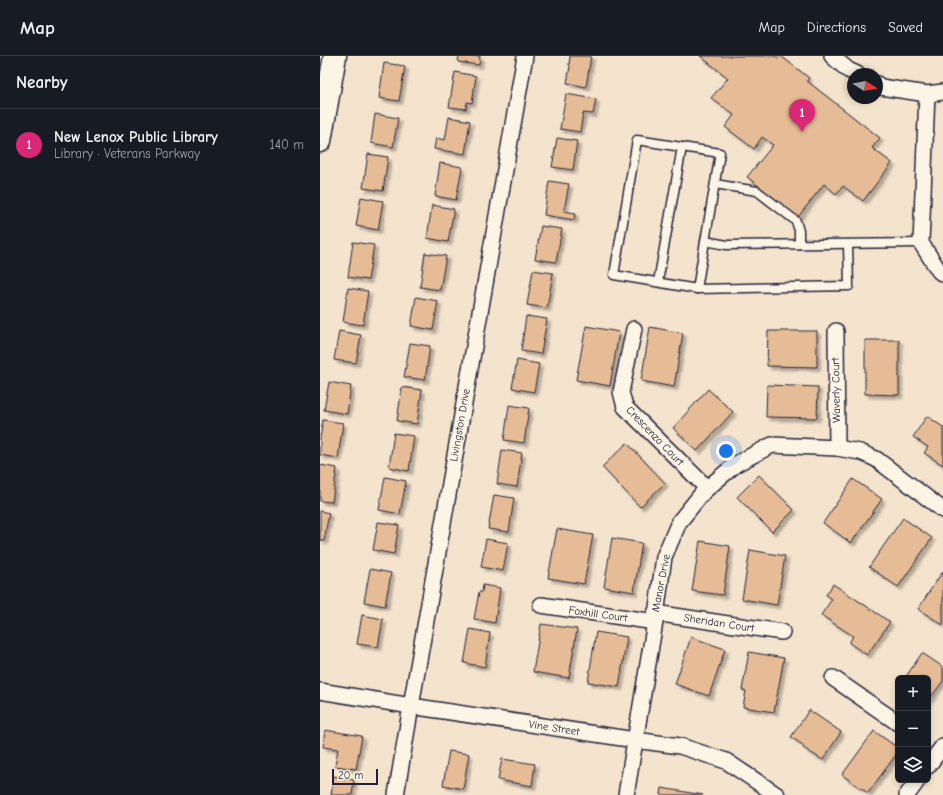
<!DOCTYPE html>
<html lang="en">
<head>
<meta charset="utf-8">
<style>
  body { margin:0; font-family:"Comic Neue",sans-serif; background:#242831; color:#f1f3f6 }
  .controls { position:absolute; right:12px; bottom:12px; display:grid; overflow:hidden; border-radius:6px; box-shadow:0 2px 6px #0003 }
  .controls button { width:36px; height:36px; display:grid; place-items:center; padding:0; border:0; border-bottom:1px solid #363941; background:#171b24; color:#f1f3f6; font:20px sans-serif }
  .compass { position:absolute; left:527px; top:12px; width:36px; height:36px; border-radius:50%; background:#171b24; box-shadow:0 2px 6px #0003; rotate:101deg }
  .scale { position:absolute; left:12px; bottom:10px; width:46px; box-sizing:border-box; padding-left:4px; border:2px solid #22223b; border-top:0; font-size:11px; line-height:14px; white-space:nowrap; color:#22223b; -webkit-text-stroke:3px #fcf5e5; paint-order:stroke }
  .you { position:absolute; left:406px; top:395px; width:14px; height:14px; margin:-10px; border:3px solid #fff; border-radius:50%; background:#1a73e8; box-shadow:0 0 0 6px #1a73e833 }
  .badge { display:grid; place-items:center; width:26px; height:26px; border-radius:50%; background:#db2777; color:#fff; font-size:13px; font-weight:700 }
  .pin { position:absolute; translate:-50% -33px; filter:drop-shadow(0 1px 2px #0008) }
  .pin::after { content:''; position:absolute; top:21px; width:14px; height:12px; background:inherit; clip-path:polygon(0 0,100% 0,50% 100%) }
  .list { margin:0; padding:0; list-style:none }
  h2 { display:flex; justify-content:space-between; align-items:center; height:52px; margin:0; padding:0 16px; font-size:17px }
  h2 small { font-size:13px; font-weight:400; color:#9ea1a6 }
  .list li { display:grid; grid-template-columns:26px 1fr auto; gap:12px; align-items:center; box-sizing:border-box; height:72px; padding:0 16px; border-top:1px solid #363941 }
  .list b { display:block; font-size:15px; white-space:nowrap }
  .list p { margin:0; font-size:13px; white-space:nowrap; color:#9ea1a6 }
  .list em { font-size:13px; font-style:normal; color:#9ea1a6 }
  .icon { flex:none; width:22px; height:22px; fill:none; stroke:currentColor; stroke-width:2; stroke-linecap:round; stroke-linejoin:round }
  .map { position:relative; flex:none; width:623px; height:739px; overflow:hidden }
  header { display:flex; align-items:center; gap:24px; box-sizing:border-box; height:56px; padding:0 20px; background:#171b24; border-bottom:1px solid #363941 }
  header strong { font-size:19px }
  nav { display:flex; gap:22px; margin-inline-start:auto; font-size:14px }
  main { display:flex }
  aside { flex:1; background:#171b24 }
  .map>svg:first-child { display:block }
  .building { fill:#e5bc95; stroke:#22223b; filter:url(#shadow) }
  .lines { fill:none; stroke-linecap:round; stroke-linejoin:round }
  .lane-casing { stroke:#22223b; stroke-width:11 }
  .street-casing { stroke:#22223b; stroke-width:18 }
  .secondary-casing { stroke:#22223b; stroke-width:25 }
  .lane { stroke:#fcf5e5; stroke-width:8 }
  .street { stroke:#fcf5e5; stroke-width:15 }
  .secondary { stroke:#fcf5e5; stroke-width:22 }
  .labels { text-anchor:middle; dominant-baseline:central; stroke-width:3; stroke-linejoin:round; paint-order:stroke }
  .street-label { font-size:11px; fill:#22223b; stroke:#fcf5e5 }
</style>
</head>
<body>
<header>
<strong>Map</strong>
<nav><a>Map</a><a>Directions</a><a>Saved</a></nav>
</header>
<main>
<aside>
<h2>Nearby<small></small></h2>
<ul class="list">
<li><span class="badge">1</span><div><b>New Lenox Public Library</b><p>Library · Veterans Parkway</p></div><em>140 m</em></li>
</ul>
</aside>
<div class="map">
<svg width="623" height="739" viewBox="0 0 623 739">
  <defs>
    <filter id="shadow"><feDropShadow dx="3.5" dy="3.5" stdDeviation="1" flood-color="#0004"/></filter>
  </defs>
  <rect width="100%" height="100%" fill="#f5e4cd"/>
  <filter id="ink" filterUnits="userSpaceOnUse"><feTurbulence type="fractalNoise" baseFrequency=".025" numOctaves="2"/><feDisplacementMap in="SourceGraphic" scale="8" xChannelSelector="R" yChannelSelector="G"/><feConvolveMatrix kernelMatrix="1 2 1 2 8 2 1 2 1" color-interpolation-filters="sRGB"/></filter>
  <g filter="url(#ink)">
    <!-- building -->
    <g class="building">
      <path d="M139,0h21l-1,9 -21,-3z"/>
      <path d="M250,0h21l-5,31 -19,-4 3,-17 -1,-1z"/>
      <path d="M380,0h75l3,2 1,-2h2l28,22 -2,3 73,57 -8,10 20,15 -29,38 -20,-15 -7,8 -12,-10 -26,33 -51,-40 26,-32 -11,-8 -8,12 -29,-22 9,-12 -23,-17 17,-20z"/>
      <path d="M64,7l21,3 -6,35 -20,-3z"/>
      <path d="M135,16l21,4 -4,27 -5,-1 -1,7 -17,-2z"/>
      <path d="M246,38l30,5 -3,15 -10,-1 -3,19 -20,-3z"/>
      <path d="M55,58l23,4 -5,29 -22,-4z"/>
      <path d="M129,61l21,4 -5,33 -31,-5 2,-11 9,2z"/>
      <path d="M237,82l20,3 -4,29 -21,-3z"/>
      <path d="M48,98l20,3 -5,34 -20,-3z"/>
      <path d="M120,107l22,4 -6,33 -21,-4z"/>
      <path d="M229,125l20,3 -5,27 11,2 -1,7 -30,-5z"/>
      <path d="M41,141l22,4 -5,29 -22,-4z"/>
      <path d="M112,149l22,4 -6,33 -21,-4z"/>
      <path d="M221,170l21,3 -6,33 -21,-3z"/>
      <path d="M33,186l21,3 -6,35 -20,-3z"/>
      <path d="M105,197l21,3 -6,34 -20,-3z"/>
      <path d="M213,214l20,3 -6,35 -20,-3z"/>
      <path d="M28,232l20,3 -5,34 -20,-3z"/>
      <path d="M96,241l22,4 -5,29 -22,-4z"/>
      <path d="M206,260l21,3 -6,35 -20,-3z"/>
      <path d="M266,270l33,6 -9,54 -34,-6z"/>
      <path d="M330,271l33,6 -9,54 -33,-6z"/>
      <path d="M19,275l22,4 -5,28 -22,-3z"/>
      <path d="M448,275h49v36l-50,-1z"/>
      <path d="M545,284h34v55l-34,-1z"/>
      <path d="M90,287l20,3 -5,34 -21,-3z"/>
      <path d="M197,304l22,4 -5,28 -22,-4z"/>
      <path d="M9,326l22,4 -4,28 -23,-4z"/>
      <path d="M447,329l51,2 -1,31 -51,-1z"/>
      <path d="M82,331l20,3 -5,34 -20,-3z"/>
      <path d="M388,333l25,23 -36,39 -24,-23z"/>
      <path d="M189,349l20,3 -5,35 -20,-3z"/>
      <path d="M607,360l16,11v38l-19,-12 4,-6 -15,-10z"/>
      <path d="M3,364l20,3 -5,35 -18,-3v-17z"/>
      <path d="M74,377l20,3 -5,35 -20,-4z"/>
      <path d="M307,387l38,40 -25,24 -38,-40z"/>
      <path d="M182,394l20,3 -5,34 -20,-3z"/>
      <path d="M0,409l17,3 -5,34 -12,-1z"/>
      <path d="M439,419l35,35 -22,22 -35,-35z"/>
      <path d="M65,421l21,4 -6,33 -21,-4z"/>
      <path d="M533,423l29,20 -31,44 -28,-20z"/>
      <path d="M174,439l20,3 -5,34 -21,-3z"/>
      <path d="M0,455l9,2 -5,28 -4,-1z"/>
      <path d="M583,462l29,20 -34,49 -29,-20z"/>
      <path d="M58,466l21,3 -5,29 -21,-4z"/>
      <path d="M237,473l36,6 -9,49 -36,-6z"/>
      <path d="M292,482l30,5 -8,49 -30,-5z"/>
      <path d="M166,483l22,4 -5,28 -22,-4z"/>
      <path d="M380,485l30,5 -7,49 -31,-4z"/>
      <path d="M430,494l35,6 -8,49 -35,-6z"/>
      <path d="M50,513l21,4 -6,33 -21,-4z"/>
      <path d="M623,515v54l-25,-16z"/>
      <path d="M513,528l57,38 -23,33 -18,-12 4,-7 -32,-21 11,-16 -6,-4z"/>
      <path d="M163,529l17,3 -5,35 -21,-4 5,-27h3z"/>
      <path d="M42,559l21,4 -5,28 -21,-3z"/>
      <path d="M221,568l36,5 -8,49 -36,-6z"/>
      <path d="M150,573l20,4 -5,34 -21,-4z"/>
      <path d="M276,576l31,5 -8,50 -31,-5z"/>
      <path d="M371,581l34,12 -16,47 -34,-12z"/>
      <path d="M429,596l35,6 -10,54 -31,-5 3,-16 -4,-1z"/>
      <path d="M602,597l21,14v14l-15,20v-23h-23z"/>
      <path d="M489,654l32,22 -18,28 -20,-12 1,-2 -13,-9z"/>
      <path d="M5,674l37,6 -6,33 -21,-3 3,-17 -15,-2z"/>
      <path d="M554,675l24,17v4l-30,41 -26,-18z"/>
      <path d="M129,695l20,3 -6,35 -20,-4z"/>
      <path d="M182,703l33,5 -3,22 -34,-6z"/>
      <path d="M14,720l20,4 -2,15h-21z"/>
      <path d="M342,732l41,7h-42z"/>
    </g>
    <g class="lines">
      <!-- lane casing -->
      <g class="lane-casing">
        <g id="lane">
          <path d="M317,84l83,13 -23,136 -83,-14z"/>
          <path d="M395,128l42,7 39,30 3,10v13"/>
          <path d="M385,185l22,4 194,-2"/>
          <path d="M338,226l24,-135"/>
          <path d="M377,233l152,-3 -1,-42"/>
        </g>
      </g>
      <!-- street casing -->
      <g class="street-casing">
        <g id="street">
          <path d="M512,0l16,14 9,4"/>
          <path d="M557,28l4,3 46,7 16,-2"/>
          <path d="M607,38l-6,149 18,28 4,3"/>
          <path d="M314,273l-13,63 4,15 82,81"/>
          <path d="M516,275l1,117"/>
          <path d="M221,549l114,17"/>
          <path d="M335,557l127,19"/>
          <path d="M513,622l65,45"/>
          <path d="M0,635l91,15 224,34 45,6 46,15 51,34"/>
          <path d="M608,710l15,-20"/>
          <path d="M76,739l15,-89 114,-650"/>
          <path d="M306,739l29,-173 9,-65 15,-35 25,-31 32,-27 36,-19 65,3 23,4 16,7 67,51"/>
          <path d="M587,739l11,-15"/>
        </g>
      </g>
      <!-- secondary casing -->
      <g class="secondary-casing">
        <path id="secondary" d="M0,85l15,-85"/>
      </g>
      <!-- lane -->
      <use href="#lane" class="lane"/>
      <!-- street -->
      <use href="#street" class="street"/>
      <!-- secondary -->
      <use href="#secondary" class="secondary"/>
    </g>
  </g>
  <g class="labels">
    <!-- street labels -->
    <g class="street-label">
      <text transform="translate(516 334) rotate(-91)">Waverly Court</text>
      <text transform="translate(140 369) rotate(-80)">Livingston Drive</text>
      <text transform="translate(335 380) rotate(46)">Crescenzo Court</text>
      <text transform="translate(341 527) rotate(-79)">Manor Drive</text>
      <text transform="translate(278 558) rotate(8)">Foxhill Court</text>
      <text transform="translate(399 567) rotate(9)">Sheridan Court</text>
      <text transform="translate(234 672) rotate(9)">Vine Street</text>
    </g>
  </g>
</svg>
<div class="controls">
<button>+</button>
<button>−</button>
<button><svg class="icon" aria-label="layers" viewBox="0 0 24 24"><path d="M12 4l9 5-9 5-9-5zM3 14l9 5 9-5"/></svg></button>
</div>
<svg class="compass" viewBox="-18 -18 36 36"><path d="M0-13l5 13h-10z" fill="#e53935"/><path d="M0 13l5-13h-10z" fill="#9ea1a6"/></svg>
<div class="scale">20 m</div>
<div class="you"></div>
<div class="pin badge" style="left:482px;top:76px">1</div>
</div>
</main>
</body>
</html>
